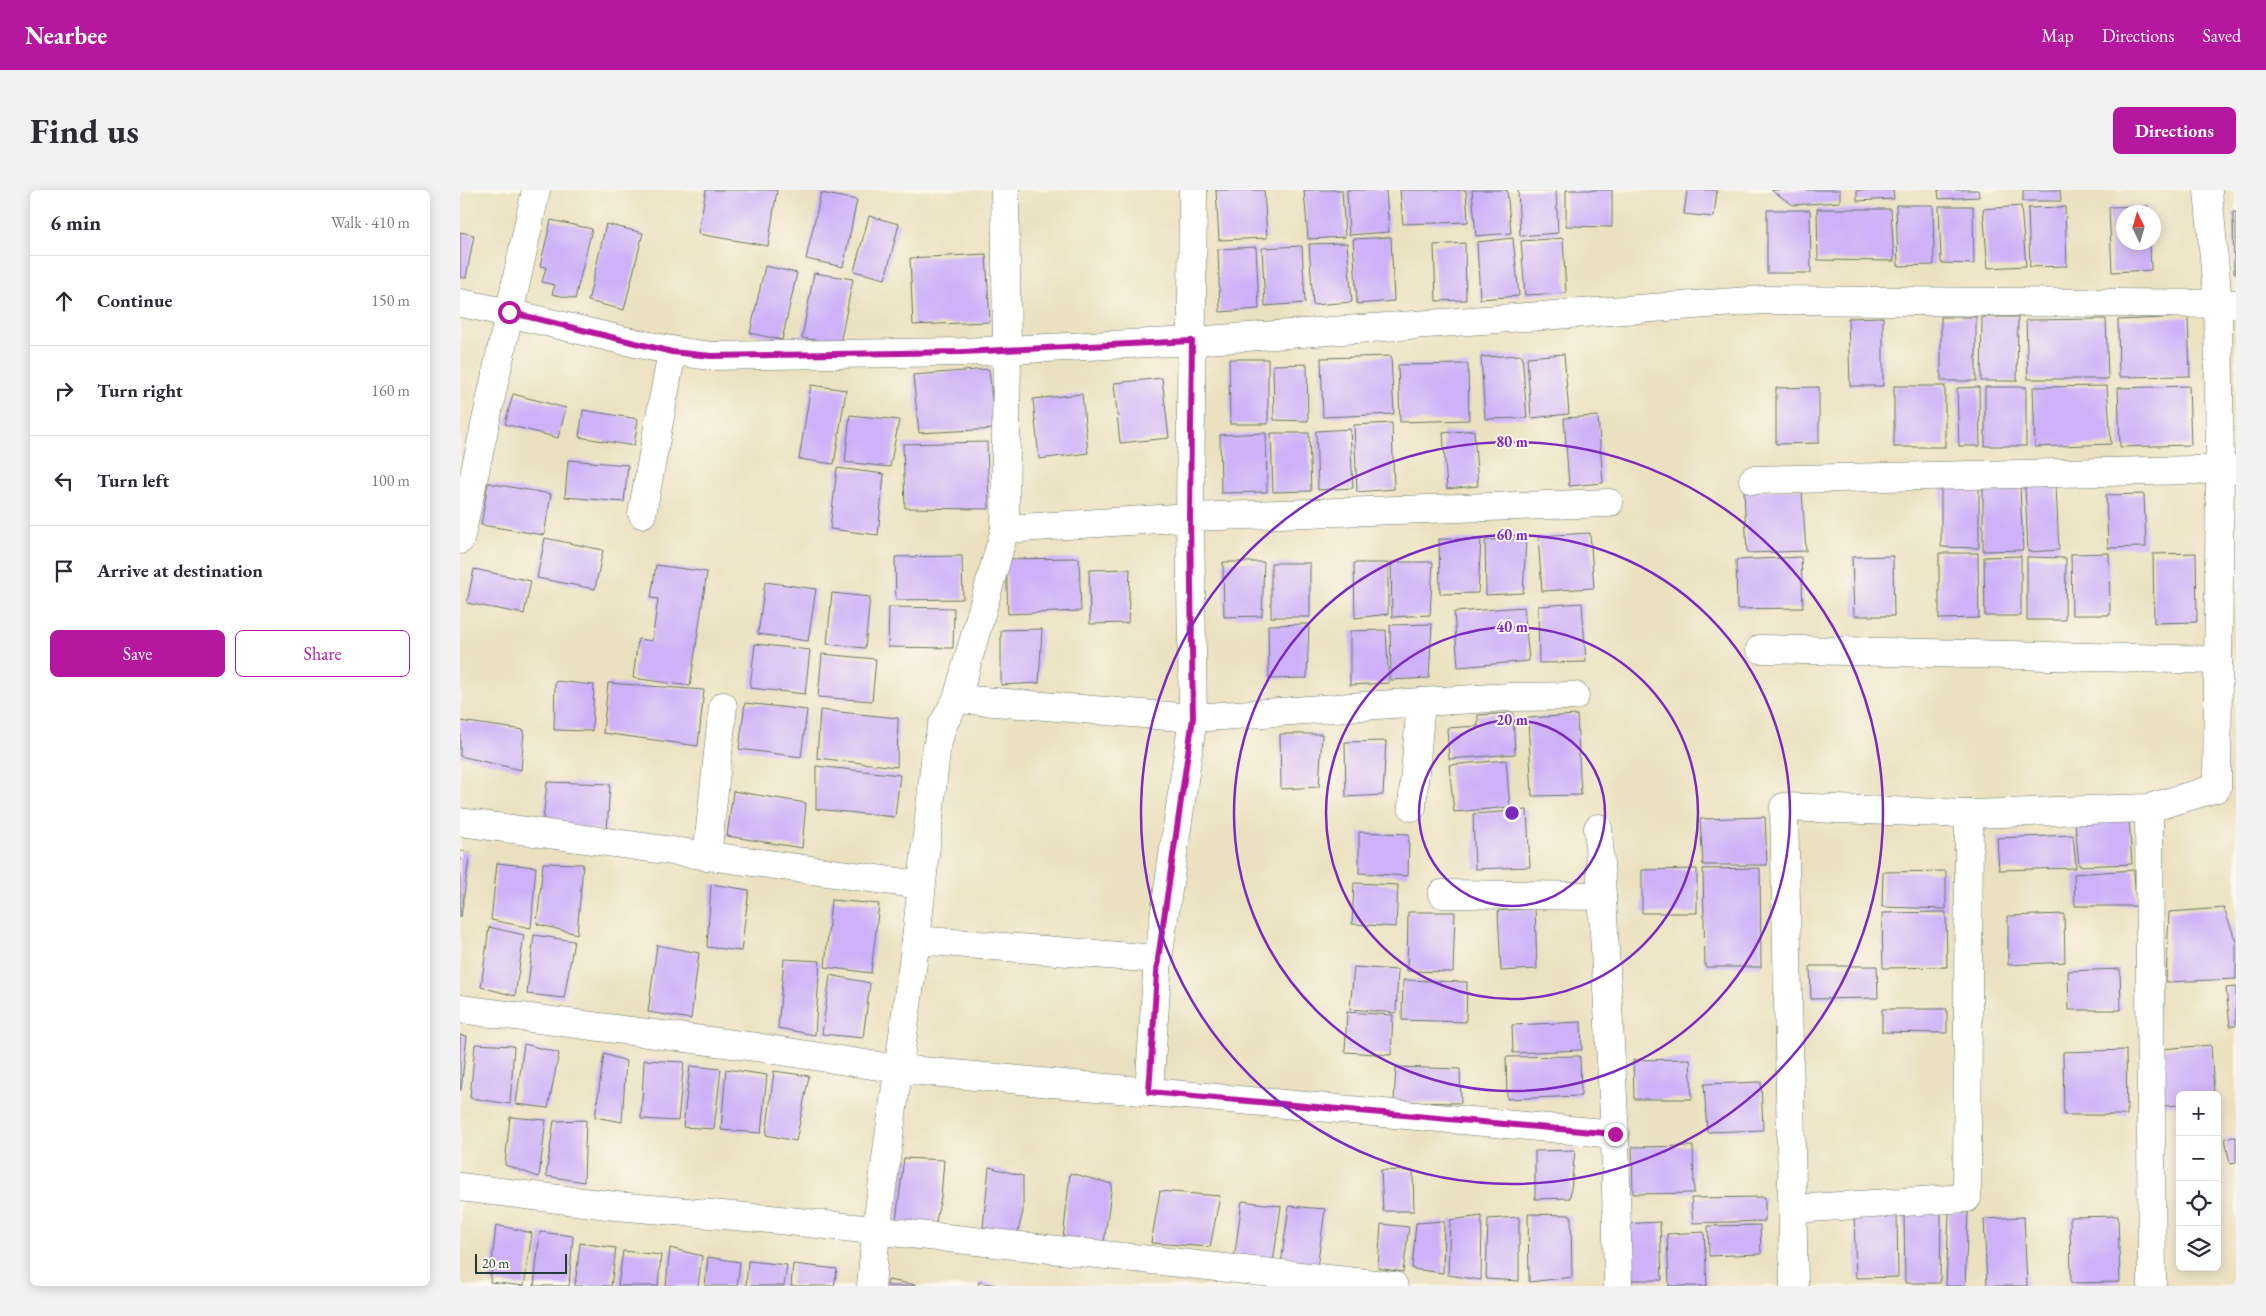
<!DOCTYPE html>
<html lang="en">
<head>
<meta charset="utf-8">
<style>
  body { margin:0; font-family:"EB Garamond",serif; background:#f2f2f3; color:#2b2b33 }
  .controls { position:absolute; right:15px; bottom:15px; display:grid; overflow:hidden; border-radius:8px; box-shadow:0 2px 12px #0003 }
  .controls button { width:45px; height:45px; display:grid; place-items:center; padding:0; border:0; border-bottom:1px solid #e1e1e2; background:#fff; color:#2b2b33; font:25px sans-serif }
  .compass { position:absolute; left:1656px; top:15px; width:45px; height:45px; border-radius:50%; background:#fff; box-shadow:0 2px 12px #0003; rotate:355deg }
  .scale { position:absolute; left:15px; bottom:12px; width:92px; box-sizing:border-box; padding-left:5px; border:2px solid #1f3d34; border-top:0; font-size:14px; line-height:18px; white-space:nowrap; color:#1f3d34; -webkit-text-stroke:4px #fbf7ec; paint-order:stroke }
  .stop { position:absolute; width:15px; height:15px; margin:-11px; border:4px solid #b5179e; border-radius:50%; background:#fff }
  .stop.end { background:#b5179e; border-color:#fff; box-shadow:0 1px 5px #0008 }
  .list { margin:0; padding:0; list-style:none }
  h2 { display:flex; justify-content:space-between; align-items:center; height:65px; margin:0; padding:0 20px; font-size:21px }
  h2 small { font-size:16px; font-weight:400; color:#7c7c81 }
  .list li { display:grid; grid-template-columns:32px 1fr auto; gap:15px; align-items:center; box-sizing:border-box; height:90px; padding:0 20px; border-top:1px solid #e1e1e2 }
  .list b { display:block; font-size:19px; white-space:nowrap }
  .list em { font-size:16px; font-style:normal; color:#7c7c81 }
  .actions { display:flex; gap:10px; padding:15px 20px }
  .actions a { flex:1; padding:11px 0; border:1px solid #b5179e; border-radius:8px; text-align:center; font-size:18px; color:#b5179e }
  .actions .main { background:#b5179e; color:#fff }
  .icon { flex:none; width:28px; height:28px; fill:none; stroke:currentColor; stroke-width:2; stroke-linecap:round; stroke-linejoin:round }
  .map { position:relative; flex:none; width:1776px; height:1096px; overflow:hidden; border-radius:8px }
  header { display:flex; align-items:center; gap:30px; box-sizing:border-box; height:70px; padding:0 25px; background:#b5179e; color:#fff }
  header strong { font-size:24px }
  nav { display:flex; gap:28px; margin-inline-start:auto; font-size:18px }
  .intro { display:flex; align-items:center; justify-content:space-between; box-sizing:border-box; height:120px; padding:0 30px }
  h1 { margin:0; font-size:35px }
  .button { padding:12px 22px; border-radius:8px; background:#b5179e; color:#fff; font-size:18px; font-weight:700 }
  main { display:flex; gap:30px; padding:0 30px }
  aside { flex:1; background:#fff; border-radius:8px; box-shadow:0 2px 12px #0003 }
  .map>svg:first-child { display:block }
  .building { fill:#ceb1f8 }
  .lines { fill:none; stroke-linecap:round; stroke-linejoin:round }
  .minor-casing { stroke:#667665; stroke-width:29 }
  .minor { stroke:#fff; stroke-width:28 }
  .route { stroke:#b5179e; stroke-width:6 }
  .ring { fill:none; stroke:#7b2cbf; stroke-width:2.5 }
  .centre { fill:#7b2cbf; stroke:#fbf7ec; stroke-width:2.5 }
  .ring-label { font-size:15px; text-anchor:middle; font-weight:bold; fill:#7b2cbf; stroke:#fbf7ec; stroke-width:4; stroke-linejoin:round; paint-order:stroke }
</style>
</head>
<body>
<header>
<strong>Nearbee</strong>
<nav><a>Map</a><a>Directions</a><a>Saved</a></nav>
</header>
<div class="intro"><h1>Find us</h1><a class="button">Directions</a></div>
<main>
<aside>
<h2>6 min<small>Walk · 410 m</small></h2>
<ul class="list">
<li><svg class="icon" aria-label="ahead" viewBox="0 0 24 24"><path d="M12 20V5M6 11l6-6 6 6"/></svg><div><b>Continue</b></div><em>150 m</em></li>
<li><svg class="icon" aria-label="right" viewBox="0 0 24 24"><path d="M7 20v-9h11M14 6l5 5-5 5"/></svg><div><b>Turn right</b></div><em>160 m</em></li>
<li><svg class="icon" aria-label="left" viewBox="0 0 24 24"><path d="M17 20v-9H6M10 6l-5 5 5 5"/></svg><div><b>Turn left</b></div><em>100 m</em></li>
<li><svg class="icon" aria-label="arrive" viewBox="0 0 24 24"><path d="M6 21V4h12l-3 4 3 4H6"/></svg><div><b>Arrive at destination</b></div></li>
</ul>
<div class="actions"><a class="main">Save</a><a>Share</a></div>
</aside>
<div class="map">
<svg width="1776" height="1096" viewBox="0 0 1776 1096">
  <rect width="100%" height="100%" fill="#fbf7ec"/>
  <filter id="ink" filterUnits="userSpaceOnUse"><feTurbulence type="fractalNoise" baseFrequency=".02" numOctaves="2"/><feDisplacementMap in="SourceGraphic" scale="10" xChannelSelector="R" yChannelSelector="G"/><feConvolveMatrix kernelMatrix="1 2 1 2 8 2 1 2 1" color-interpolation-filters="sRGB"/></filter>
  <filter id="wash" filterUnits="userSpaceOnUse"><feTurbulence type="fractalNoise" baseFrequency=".0096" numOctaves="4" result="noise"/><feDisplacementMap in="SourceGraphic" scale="20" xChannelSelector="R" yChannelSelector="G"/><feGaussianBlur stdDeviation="1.12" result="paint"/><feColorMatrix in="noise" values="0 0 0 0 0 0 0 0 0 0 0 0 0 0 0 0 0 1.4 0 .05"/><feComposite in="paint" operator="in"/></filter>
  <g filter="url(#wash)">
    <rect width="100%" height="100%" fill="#ebe1c0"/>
    <g id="blocks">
      <!-- building -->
      <g class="building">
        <path d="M246,0h71l-9,56 -70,-12z"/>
        <path d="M756,0h48l3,48 -48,2z"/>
        <path d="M844,0h38l3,47 -37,2z"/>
        <path d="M887,0h39l3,42 -40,3z"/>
        <path d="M940,0h66l2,32 -65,2z"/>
        <path d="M1012,0h35l4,43 -35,3z"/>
        <path d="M1058,0h38l2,43 -38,3z"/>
        <path d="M1106,0h46v37l-46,-1z"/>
        <path d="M1227,0h30l-3,27 -30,-3z"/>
        <path d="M1311,0h69v12l-47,3z"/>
        <path d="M1397,0h36l1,9 -37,2z"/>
        <path d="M1478,0h40l1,7 -40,2z"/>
        <path d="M1563,0h37l1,11h-38z"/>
        <path d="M361,3l36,7 -14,67 -37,-8z"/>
        <path d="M1436,15h37l1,60 -36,1z"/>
        <path d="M1479,16h34l1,58 -33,-1z"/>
        <path d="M1561,16l5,60 -38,2 -5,-59z"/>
        <path d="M1688,16v6h-24v30h26l1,28 -39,2 -3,-65z"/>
        <path d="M1605,17l2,59 -37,1 -2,-59z"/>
        <path d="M1357,19h74l3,52 -76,-1z"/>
        <path d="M1307,20h43l1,63h-44z"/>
        <path d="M1773,22h3v61h-2z"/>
        <path d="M409,26l30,8 -14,55 -31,-8z"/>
        <path d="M91,30l41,9 -17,70 -23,-5 3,-9 -13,-3 4,-15 -6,-1z"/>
        <path d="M146,34l37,9 -19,77 -36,-9z"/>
        <path d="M0,42l14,3 -8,43 -6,-1z"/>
        <path d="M931,47l3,64 -37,3 -4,-65z"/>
        <path d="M1053,48l6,58 -39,3 -3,-57z"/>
        <path d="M1103,48l3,55 -41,2 -4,-54z"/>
        <path d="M887,53l5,59 -39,3 -4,-61z"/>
        <path d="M1005,53l1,57 -30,1 -2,-56z"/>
        <path d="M842,56l3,57 -40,3 -3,-58z"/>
        <path d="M796,57l3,62 -39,3 -2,-63z"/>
        <path d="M526,64l4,68 -77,3 -3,-67z"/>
        <path d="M305,76l32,7 -15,67 -32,-7z"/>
        <path d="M354,83l39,6 -13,65 -38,-6z"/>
        <path d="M1423,127v69h-33l-2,-68z"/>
        <rect x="1481" y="127" width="35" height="64"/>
        <path d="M1522,127h36l-1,64h-36z"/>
        <path d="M1728,127l2,59 -71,1 -1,-57z"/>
        <path d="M1646,129l2,60h-80l-2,-59z"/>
        <path d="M1104,164l5,60 -38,4 -4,-61z"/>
        <path d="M1062,165l5,63 -42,1 -4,-62z"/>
        <path d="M931,166l3,58 -71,3 -2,-59z"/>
        <path d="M769,169h39v65h-38z"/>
        <path d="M847,174l1,57 -34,-1 -1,-55z"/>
        <path d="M1008,174l1,56 -69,2 -2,-57z"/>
        <path d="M529,179l6,60 -76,4 -6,-58z"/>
        <path d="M702,188l7,60 -49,5 -6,-60z"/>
        <path d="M351,195l35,5 -12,74 -35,-5z"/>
        <rect x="1434" y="196" width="51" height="61"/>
        <path d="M1647,196l4,58 -76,3 -2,-60z"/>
        <path d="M1729,196l2,59 -71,2 -2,-59z"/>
        <path d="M1359,197v56l-43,1v-56z"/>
        <path d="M1519,197l1,59h-21l-2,-58z"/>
        <rect x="1525" y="197" width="41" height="59"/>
        <path d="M53,204l53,14 -8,30 -53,-14z"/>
        <path d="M622,204l6,59 -49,6 -6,-60z"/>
        <path d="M123,220l55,9 -4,27 -55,-9z"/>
        <path d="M390,225l49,5 -9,47 -45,-5z"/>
        <path d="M1138,226l5,67 -34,3 -5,-68z"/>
        <path d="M932,233l2,66 -37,3 -3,-67z"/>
        <path d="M890,239l3,59 -35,2 -2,-59z"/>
        <path d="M1014,240l4,56 -31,3 -4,-56z"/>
        <path d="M806,243l1,59 -46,1 -1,-58z"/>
        <path d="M811,243h38l2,58 -38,1z"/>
        <path d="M527,252l2,67 -84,-1 -2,-64z"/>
        <path d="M108,270l60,5 -4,37 -59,-5z"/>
        <path d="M377,278l47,6 -6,61 -48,-6z"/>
        <path d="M28,293l63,11 -7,41 -63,-10z"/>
        <path d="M1519,296v62l-38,-1v-60z"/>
        <path d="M1596,296l3,64 -31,2 -3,-65z"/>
        <path d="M1523,297h37l3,63 -40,1z"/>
        <path d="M1342,299l4,62 -59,2 -3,-62z"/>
        <path d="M1684,304l2,53 -38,1 -2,-53z"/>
        <path d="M1130,343l4,55 -52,3 -4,-55z"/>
        <path d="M85,348l58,12 -8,39 -58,-11z"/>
        <path d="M979,349h42l-3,54 -38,1z"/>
        <path d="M1066,349l-3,54 -37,2 -1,-55z"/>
        <path d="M1479,363h39l1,65 -40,1z"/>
        <path d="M1649,363l1,62h-38l-1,-61z"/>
        <path d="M1736,363l1,69 -43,1 -1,-69z"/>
        <path d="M502,366l1,43 -67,1 -1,-43z"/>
        <path d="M1433,366l1,60h-40l-2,-59z"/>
        <path d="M1561,366v60h-36l-1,-59z"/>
        <path d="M1341,367l2,51 -66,1 -1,-49z"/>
        <path d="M1567,367l39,1 -1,62h-38z"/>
        <path d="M619,368l2,53 -73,3 -2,-55z"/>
        <path d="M763,372h41l-2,54 -38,1z"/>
        <path d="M931,372h42l-3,53 -38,2z"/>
        <rect x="811" y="373" width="39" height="54"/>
        <path d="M894,373h34v51l-33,4z"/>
        <path d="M196,375l51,7 -17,114 -57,-8 5,-39 14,2 6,-42 -7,-1z"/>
        <path d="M14,379l57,12 -7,33 -57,-11z"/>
        <path d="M670,379l-2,54 -38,1 -1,-54z"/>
        <path d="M305,392l51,7 -8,52 -50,-7z"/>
        <path d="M372,403l38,4 -5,51 -38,-4z"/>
        <path d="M1122,413l4,59 -47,1 -1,-57z"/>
        <path d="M429,417l65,1 -1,40 -65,-1z"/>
        <path d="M1064,417l5,54 -71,6 -4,-55z"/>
        <path d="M849,434l-2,54 -38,1 -1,-54z"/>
        <path d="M972,434l-3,54 -38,2 -1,-55z"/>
        <path d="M582,439l-3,54 -38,2v-55z"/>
        <path d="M926,440l3,53 -39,2v-54z"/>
        <path d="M295,454l55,6 -5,44 -55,-6z"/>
        <path d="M362,464l54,5 -4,42 -54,-4z"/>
        <path d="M95,491l39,4 -2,46 -38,-1z"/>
        <path d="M148,493l96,7 -6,56 -95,-13z"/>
        <path d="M285,513l62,7 -6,47 -62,-8z"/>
        <path d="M360,520l78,8 -1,49 -80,-9z"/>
        <path d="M1053,523l2,41 -66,5 -2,-31 31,-2v-11z"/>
        <path d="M1117,525l4,80 -49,1 -4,-78z"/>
        <path d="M0,531l64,9 -3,40 -61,-14z"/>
        <path d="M820,544h42l-3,53 -38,2z"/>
        <path d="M926,551l-3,54 -37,2 -1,-55z"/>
        <path d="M1046,570l4,47 -56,5 -5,-47z"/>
        <path d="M356,576l84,9 -5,42 -79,-8z"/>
        <path d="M87,592l63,2 -3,47 -64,-10z"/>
        <path d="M273,601l73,12 -4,45 -75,-12z"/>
        <path d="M1067,620l3,57 -55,2 -2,-55z"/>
        <path d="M1305,627l2,48h-64l-3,-46z"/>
        <path d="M1669,627l3,47 -53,2 -4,-45z"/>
        <path d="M899,642l50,2 -1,42 -49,-3z"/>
        <path d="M1613,645l3,33 -77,2 -2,-32z"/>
        <path d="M0,661l10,1 -9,65h-1z"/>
        <path d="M37,673l39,4 -5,61 -40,-8z"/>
        <path d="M83,673l40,1 -6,70 -40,-10z"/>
        <path d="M1300,678l1,99h-56l-2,-98z"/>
        <path d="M1237,679v44h-55v-43z"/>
        <path d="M1674,680l2,36h-61l-1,-32z"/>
        <path d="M1486,681v38l-64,-2 1,-35z"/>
        <path d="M894,693l44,2 -2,42 -44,-3z"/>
        <path d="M251,694l38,6 -8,61 -34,-4z"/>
        <path d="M371,710l48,4 -8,69 -46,-6z"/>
        <path d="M1075,718l2,61 -36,2 -3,-60z"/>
        <path d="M1764,718l12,34v37l-70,3 3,-70z"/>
        <path d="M948,722h47l-2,60 -46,-1z"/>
        <path d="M1486,722l1,55 -64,1 -1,-55z"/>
        <path d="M1604,724l1,48 -57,3v-49z"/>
        <path d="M29,737l35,8 -9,61 -34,-9z"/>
        <path d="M74,745l40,6 -10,57 -37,-4z"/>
        <path d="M197,755l42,8 -8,66 -43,-7z"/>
        <path d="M324,769l36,2 -5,74 -37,-7z"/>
        <path d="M1350,776h67l1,32 -67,1z"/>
        <path d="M894,777l44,3 -2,43 -46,-4z"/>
        <path d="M1660,779l1,41h-52l-1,-39z"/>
        <path d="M370,785l40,8 -7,55 -41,-4z"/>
        <path d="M943,790l64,2 -1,40 -64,-2z"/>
        <path d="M1776,797v39h-6l-4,-38z"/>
        <path d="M1422,819h65v24l-65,-1z"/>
        <path d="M887,822l46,3 -2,40 -46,-3z"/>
        <path d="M1121,832l1,28 -69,3 -1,-28z"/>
        <path d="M0,845l7,1 -6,54h-1z"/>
        <path d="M15,854l39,2 -4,58 -40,-6z"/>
        <path d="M64,854l35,9 -11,55 -32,-4z"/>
        <path d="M1751,855l3,50h-34v10l-16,1 -3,-57z"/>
        <path d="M1666,860l1,65h-63l-1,-63z"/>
        <path d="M144,864l22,7 -4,61 -27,-5z"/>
        <path d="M1120,866l1,40 -74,3 -1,-42z"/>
        <path d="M1230,869l2,40h-58l-1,-39z"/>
        <path d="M184,870l40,2 -6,59 -37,-2z"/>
        <path d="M230,876l31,3 -7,60 -31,-2z"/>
        <path d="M936,877l64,2 1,34 -67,-1z"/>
        <path d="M266,879l41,6 -6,58 -40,-3z"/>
        <path d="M314,881l35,5 -13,65 -30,-6z"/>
        <path d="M1301,892l2,48 -56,2 -3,-48z"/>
        <path d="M50,927l36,3 -7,57 -34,-12z"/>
        <path d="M126,930l-2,62 -38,-6 8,-55z"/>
        <path d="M1776,947v26l-6,1 -5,-26z"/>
        <path d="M1233,956l1,47 -61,1 -1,-47z"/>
        <path d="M1115,960l-5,48 -35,1v-48z"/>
        <path d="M444,968l40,2 -3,37 -6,29 -39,-5z"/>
        <path d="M529,977l34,9v35l-6,25 -34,-9z"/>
        <path d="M921,980l32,1 1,40h-31z"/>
        <path d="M610,983l42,11 -8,59 -41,-4z"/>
        <path d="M700,1001l60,5 -10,51 -59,-4z"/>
        <path d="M1305,1007v24l-72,2 -2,-25z"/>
        <path d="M782,1011l39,5 -8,57 -39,-3z"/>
        <path d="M829,1016l36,3 -8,59 -36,-4z"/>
        <path d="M1437,1022l1,65 -42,1 -2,-65z"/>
        <path d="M1489,1022h19l-3,74h-19z"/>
        <path d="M1481,1023l-1,70h-35l-1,-69z"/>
        <path d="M1068,1024l43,1 1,62 -43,5z"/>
        <path d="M1022,1026l-1,64 -33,-5 2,-55z"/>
        <path d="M1658,1026l2,66 -49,1 -1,-66z"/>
        <path d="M1059,1027v64l-33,-2 2,-60z"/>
        <path d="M1564,1027l3,69h-40l-3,-67z"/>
        <path d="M984,1031l-1,52 -31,-4 4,-46z"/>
        <path d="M1200,1032l2,58h-37l-2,-56z"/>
        <path d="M921,1034l28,3 -6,45 -25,-4z"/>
        <path d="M36,1035l36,8 -8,53 -34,-4z"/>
        <path d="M1300,1035l1,29 -52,2 -1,-30z"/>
        <path d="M80,1042l33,4 -4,50h-35z"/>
        <path d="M1244,1042l3,54h-38l-2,-52z"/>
        <path d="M120,1053l36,5 -5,38h-36z"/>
        <path d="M210,1058l32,8 -4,30h-32z"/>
        <path d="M163,1061l38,4 -3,31h-40z"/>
        <path d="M248,1067l32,5 -3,24h-32z"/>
        <path d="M288,1071l39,4 -3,21h-38z"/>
        <path d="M333,1074l44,5 -3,17h-43z"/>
        <path d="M428,1090l28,5v1h-29z"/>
        <path d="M519,1092l17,3v1h-18z"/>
      </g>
    </g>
  </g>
  <g filter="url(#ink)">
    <use href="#blocks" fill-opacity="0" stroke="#667665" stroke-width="1"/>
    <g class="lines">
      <!-- minor casing -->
      <g class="minor-casing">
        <g id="minor">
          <path d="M545,0l2,159 -2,180"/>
          <path d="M0,113c84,15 166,43 251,53l251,-4 230,-11 571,-41 473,4"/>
          <path d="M1293,290l483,-11"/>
          <path d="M182,324l30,-162"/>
          <path d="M0,350l76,-350"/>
          <path d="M1300,459l457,11"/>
          <path d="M497,509l236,19 228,-16 -9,105"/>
          <path d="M961,512l89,-5 65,-1"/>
          <path d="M1689,618l3,478"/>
          <path d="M0,632l461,63"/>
          <path d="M1138,638l4,68"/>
          <path d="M247,667l16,-151"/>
          <path d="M982,704l160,2 13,238 3,152"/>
          <path d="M456,750l242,19 35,-241 -3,-201 419,-14"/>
          <path d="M0,819l296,38 142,22 717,65"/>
          <path d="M689,902l9,-133"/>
          <path d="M0,997l156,19 154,13 624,67"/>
          <path d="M1333,1019l174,-11 2,-384"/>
          <path d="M411,1096l5,-54 40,-292 20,-189 6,-25 15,-27 48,-170 185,-12 3,-327"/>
          <path d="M1334,1096l-10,-479 185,7 180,-6 68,-20 3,-320 -2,-164 -10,-114"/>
        </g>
      </g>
      <!-- minor -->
      <use href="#minor" class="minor"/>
    </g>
  </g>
  <g class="lines" filter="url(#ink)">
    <!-- route -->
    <path class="route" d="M49,122l163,40 39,4 251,-4 230,-11 -2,176 3,201 -35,241 -9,133 466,42"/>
  </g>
  <!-- distance rings -->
  <g class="ring">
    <circle cx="1052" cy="623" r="93"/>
    <circle cx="1052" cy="623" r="186"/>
    <circle cx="1052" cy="623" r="278"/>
    <circle cx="1052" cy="623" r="371"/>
  </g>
  <circle cx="1052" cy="623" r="8" class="centre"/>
  <g class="ring-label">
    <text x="1052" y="257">80 m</text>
    <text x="1052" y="350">60 m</text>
    <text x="1052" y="442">40 m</text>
    <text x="1052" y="535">20 m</text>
  </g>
</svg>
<div class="controls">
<button>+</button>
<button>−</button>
<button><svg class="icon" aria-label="locate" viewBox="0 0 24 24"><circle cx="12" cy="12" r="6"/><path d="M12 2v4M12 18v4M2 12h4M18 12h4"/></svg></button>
<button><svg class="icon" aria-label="layers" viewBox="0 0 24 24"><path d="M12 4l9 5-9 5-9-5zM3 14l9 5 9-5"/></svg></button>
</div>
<svg class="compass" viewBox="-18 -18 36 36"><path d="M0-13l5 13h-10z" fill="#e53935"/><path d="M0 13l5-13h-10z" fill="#7c7c81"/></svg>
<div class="scale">20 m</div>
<div class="stop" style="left:49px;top:122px"></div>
<div class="stop end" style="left:1155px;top:944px"></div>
</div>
</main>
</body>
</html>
